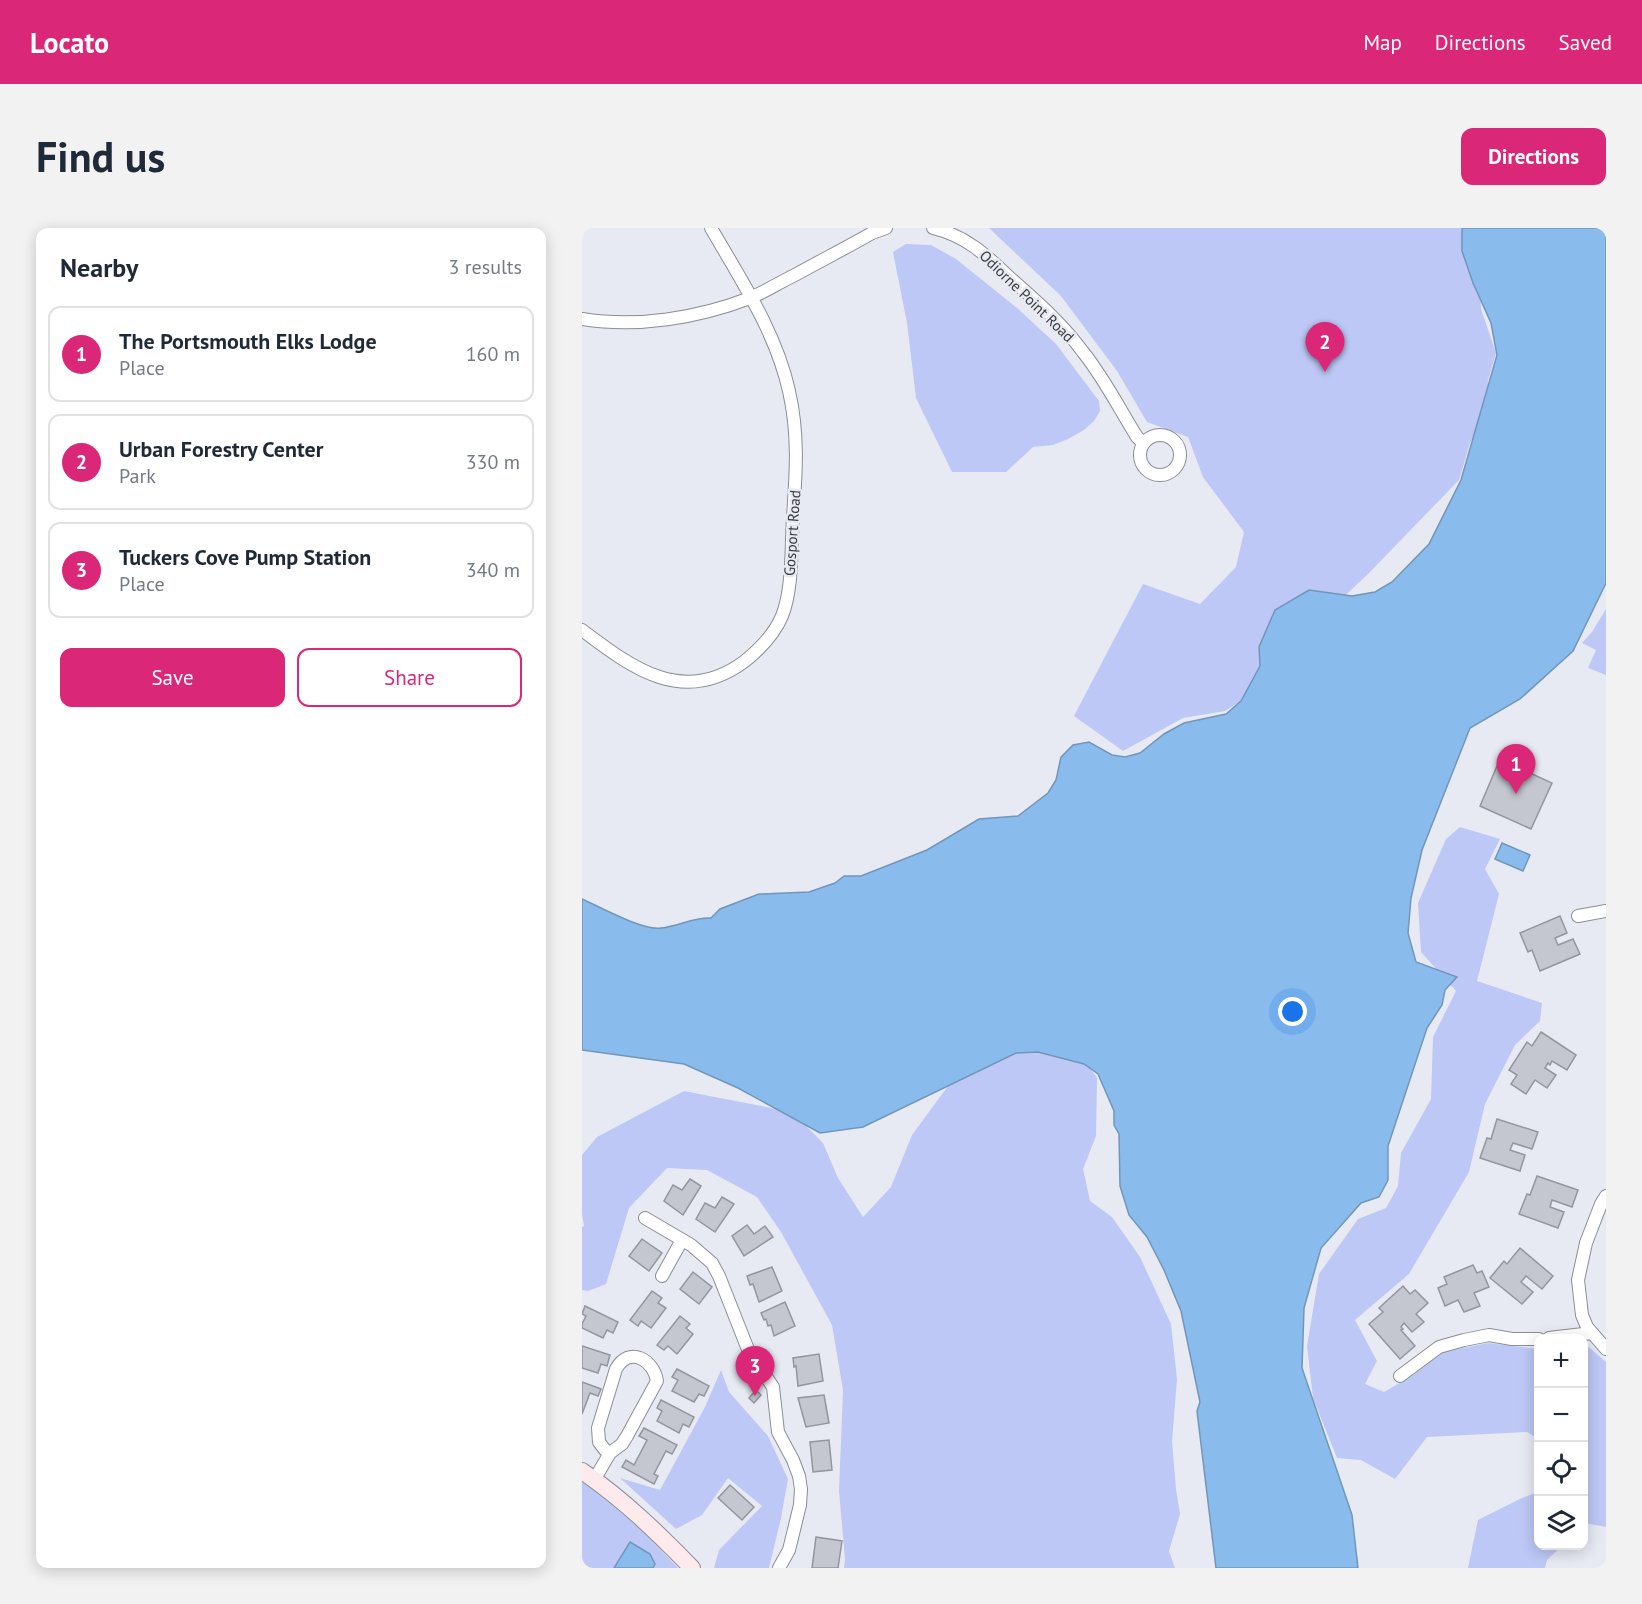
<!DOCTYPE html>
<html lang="en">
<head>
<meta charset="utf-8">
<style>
  body { margin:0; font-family:"PT Sans",sans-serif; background:#f2f2f3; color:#1f2937 }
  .controls { position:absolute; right:18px; bottom:18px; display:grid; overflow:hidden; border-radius:12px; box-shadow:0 3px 15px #0003 }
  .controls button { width:54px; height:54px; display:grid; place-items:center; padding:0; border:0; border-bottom:2px solid #e0e1e3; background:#fff; color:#1f2937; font:30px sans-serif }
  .you { position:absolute; left:711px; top:784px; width:21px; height:21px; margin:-15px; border:4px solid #fff; border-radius:50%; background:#1a73e8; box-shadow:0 0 0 9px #1a73e833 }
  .badge { display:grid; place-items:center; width:39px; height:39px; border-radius:50%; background:#db2777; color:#fff; font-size:20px; font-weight:700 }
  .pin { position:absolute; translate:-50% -50px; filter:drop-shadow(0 2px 3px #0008) }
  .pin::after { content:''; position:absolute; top:32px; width:21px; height:18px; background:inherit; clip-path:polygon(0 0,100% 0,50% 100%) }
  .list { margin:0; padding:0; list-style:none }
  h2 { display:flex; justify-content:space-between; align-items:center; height:78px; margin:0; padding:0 24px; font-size:26px }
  h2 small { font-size:20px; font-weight:400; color:#747a83 }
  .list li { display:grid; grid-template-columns:39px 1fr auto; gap:18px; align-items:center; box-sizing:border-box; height:96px; margin:0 12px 12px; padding:0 12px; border:2px solid #e0e1e3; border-radius:12px }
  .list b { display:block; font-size:22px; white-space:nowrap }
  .list p { margin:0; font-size:20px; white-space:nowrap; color:#747a83 }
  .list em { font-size:20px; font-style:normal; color:#747a83 }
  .actions { display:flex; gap:12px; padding:18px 24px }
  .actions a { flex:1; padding:14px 0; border:2px solid #db2777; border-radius:12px; text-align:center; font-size:21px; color:#db2777 }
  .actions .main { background:#db2777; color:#fff }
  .icon { flex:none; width:33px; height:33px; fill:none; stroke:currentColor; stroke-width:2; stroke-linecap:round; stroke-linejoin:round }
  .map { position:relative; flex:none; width:1024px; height:1340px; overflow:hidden; border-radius:12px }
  header { display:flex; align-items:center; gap:36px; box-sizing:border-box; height:84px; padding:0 30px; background:#db2777; color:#fff }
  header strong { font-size:28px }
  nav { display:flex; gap:33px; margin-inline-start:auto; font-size:21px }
  .intro { display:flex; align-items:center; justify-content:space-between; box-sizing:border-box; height:144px; padding:0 36px }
  h1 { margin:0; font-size:42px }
  .button { padding:15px 27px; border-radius:12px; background:#db2777; color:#fff; font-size:21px; font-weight:700 }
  main { display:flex; gap:36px; padding:0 36px }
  aside { flex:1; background:#fff; border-radius:12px; box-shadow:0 3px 15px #0003 }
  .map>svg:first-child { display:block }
  .green { fill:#bdc8f6 }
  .water { fill:#89bced; stroke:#7296b9; stroke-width:1.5 }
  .building { fill:#c4c7d0; stroke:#93969e; stroke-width:1.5 }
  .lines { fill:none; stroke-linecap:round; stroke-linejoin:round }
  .street-casing { stroke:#8c8e96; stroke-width:14 }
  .secondary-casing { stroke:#8c8e96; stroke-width:18 }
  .street { stroke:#fff; stroke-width:12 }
  .secondary { stroke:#feeaec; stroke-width:16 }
  .labels { text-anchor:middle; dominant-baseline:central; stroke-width:5; stroke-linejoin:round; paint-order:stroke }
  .street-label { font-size:15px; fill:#3b3c3f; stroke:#e7eaf3 }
</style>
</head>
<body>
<header>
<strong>Locato</strong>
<nav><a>Map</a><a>Directions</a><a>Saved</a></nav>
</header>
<div class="intro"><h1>Find us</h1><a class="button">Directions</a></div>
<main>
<aside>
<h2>Nearby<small>3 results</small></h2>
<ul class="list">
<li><span class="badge">1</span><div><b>The Portsmouth Elks Lodge</b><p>Place</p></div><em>160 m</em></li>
<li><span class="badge">2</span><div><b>Urban Forestry Center</b><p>Park</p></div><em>330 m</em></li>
<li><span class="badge">3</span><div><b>Tuckers Cove Pump Station</b><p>Place</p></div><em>340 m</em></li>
</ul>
<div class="actions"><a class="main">Save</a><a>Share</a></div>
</aside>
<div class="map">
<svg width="1024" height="1340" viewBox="0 0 1024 1340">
  <rect width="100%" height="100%" fill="#e7eaf3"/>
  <!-- green -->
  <g class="green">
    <path d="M407,0h472l2,9 17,43 1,29 15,44 -8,27 -1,25 -17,38 -11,37 -90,93 -37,35 -85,89 -22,14 -42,7 -60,33 -49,-35 69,-132 57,20 36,-37 8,-35 -41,-55 -15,-40 -41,-15 -30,-51 -56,-75z"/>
    <path d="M324,16l25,1 25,14 61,49 39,36 43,57 1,10 -6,10 -10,9 -16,9 -15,6 -20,2 -27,25h-54l-36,-74 -9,-75 -14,-71z"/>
    <path d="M1024,381v66l-18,-7 8,-18 -14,-7 10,-11z"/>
    <path d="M878,599l40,12 -15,30 14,25 -22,87 65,22 -2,18 -25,24 -30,59 -16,68 -60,102 -54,46 22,41 -12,23 19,8 28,-16 30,-24 46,-9 50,6v90l-11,-7 -100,5 -32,42 -34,-19 -24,-2 -24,-60 -6,-52 12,-72 39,-55 28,-11 12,-22 3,-33 30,-54 2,-62 23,-46 -35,-39 -3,-49 28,-64z"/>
    <path d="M421,820l77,6 17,24 -1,58 -13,33 7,32 22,16 28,40 31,67 6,55 -5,63 4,47 4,25 -11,37 6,17h-331l1,-9 -6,-68 4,-101 -11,-65 -51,-93 -24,-35 -50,-27 -40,-2 -38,40 -23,76 -18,7 -6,-1v-63l2,-1 -2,-12v-59l15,-18 87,-46 108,21 31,31 15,35 25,39 28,-30 21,-52 36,-49z"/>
    <path d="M1002,1115l22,19v165l-21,-4 -1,2z"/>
    <path d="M139,1142l8,22 39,44 20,43 -7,39 -12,50h-55l5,-18 43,-44 -34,-28 -26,37 -26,14 -56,-51 40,12 45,-83z"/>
    <path d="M0,1252l61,51 35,37h-96z"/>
    <path d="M956,1264l1,54h23l-15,14 -2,8h-77l10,-48 44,-22z"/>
  </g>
  <!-- water -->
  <g class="water">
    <path d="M880,0h144v355l-33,68 -53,48 -50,29 -48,122 -11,48 -3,35 8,29 41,15 -12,13 -3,15 -15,23 -39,118v34l-9,17 -18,6 -40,45 -17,60 -2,60 50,147 6,53h-142l-19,-157 3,-9 -19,-91 -17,-41 -17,-33 -18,-22 -9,-29 -1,-52 -5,-9v-14l-16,-37 -14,-10 -46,-12 -22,1 -153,74 -43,6 -82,-45 -54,-24 -102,-14v-151c18,8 61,32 79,29 18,-2 33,-11 50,-10l9,-9 39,-15 50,-2 26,-9 9,-7h17l66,-26 52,-31 39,-3 30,-23 8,-13 5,-23 12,-12 16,-3 23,13 13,2 15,-4 24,-19 20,-11 42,-9 15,-13 19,-35 -1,-19 16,-37 34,-20 43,6 23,-4 17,-10 37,-38 32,-64 36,-125 -6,-32 -18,-40 -11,-32z"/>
    <path d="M920,615l28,12 -7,16 -28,-12z"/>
    <path d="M48,1314l20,12 5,10 -2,4h-39z"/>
  </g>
  <!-- building -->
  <g class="building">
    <path d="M918,531l52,24 -21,46 -51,-23z"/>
    <path d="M978,688l7,17 -12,5 3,7 15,-6 7,15 -40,17 -8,-21 -4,2 -8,-19z"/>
    <path d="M959,804l35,23 -9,15 -15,-9 -2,4 -2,-2 -3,5 11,7 -9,13 -12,-8 -9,14 -15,-10 6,-9 -8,-5 18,-28 5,4z"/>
    <path d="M915,891l41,13 -6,17 -19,-6 -3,7 15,5 -5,16 -40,-13 7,-20 4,1z"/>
    <path d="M955,948l41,14 -6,17 -20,-7 -2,7 14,5 -6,16 -39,-14 8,-20 3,1z"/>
    <path d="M108,951l11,7 -18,29 -19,-14 9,-16 9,5z"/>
    <path d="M140,969l12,7 -19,28 -19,-13 9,-16 10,5z"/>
    <path d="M165,997l7,9 11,-8 8,11 -29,19 -12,-20z"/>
    <path d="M60,1011l20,14 -13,18 -20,-15z"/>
    <path d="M938,1020l33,28 -11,13 -16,-13 -5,6 12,10 -11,12 -32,-26 14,-17 3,3z"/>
    <path d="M891,1037l4,8 5,-2 7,16 -15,6 6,13 -16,6 -6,-12 -13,6 -7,-18 9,-4 -3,-7z"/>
    <path d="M190,1039l10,24 -23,11 -6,-18 -3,1 -3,-9z"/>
    <path d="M111,1044l19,15 -13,17 -19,-15z"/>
    <path d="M821,1058l7,8 5,-4 13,13 -12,11 8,8 -12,10 -8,-9 -3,4 2,2 -2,1 14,16 -15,13 -31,-35 14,-12 -4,-4z"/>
    <path d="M70,1063l10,7 -4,5 8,5 -15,20 -10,-7 -3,5 -8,-6z"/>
    <path d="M203,1074l10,24 -21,10 -3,-11 -3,1 -2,-7 -2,1 -3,-7z"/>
    <path d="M3,1078l33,16 -5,11 -6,-3 -4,8 -21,-10v-4l4,-8 -4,-2z"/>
    <path d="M98,1088l10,8 -4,4 7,6 -16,20 -9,-8 -4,4 -7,-5z"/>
    <path d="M0,1118l28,9 -3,11 -6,-2 -3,9 -16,-5z"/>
    <path d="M237,1126l4,27 -25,5 -2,-20 -2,1 -1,-9z"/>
    <path d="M95,1141l32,17 -5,10 -5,-2 -5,8 -22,-11 6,-11 -6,-3z"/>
    <path d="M0,1154l19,7 -3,7 -8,-3 -8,21z"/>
    <path d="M174,1162l5,5 -7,8 -5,-5z"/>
    <path d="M242,1167l5,28 -23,4 -8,-29z"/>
    <path d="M79,1172l33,17 -5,10 -6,-3 -4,9 -22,-12 5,-10 -5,-3z"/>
    <path d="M62,1200l33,17 -5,9 -6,-3 -12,23 4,2 -4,8 -32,-17 4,-7 8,5 13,-25 -8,-4z"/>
    <path d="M247,1212l3,30 -19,2 -3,-30z"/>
    <path d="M148,1257l24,22 -12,13 -24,-22z"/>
    <path d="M234,1309l26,4 -4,27h-26z"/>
  </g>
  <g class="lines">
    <!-- street casing -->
    <g class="street-casing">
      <g id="street">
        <path d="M351,0c33,8 52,26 76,49 26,23 53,46 74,75 21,26 36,56 54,85l6,6"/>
        <path d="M0,91c55,9 116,-1 168,-21 15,-6 30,-16 45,-23 25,-14 51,-27 77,-42l14,-5"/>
        <circle cx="578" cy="227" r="20"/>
        <path d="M0,402c50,38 102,77 163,31 15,-12 29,-26 37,-45 11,-27 9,-69 11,-99 3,-44 6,-82 -4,-126 -13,-59 -48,-111 -78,-163"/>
        <path d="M996,688l28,-5"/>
        <path d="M1024,968l-5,8 -15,39 -8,37 4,35 5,12 19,22"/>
        <path d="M63,990l46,27 21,18 7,13 30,76 24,35 5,45 15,28 6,16 2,13 -1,16 -11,45 -10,18"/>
        <path d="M80,1048l20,-36"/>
        <path d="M967,1110l43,-5"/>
        <path d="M818,1148l39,-29 25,-7 25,-5 23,4h27"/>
        <path d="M12,1252l16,-27 12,-9 5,-8 30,-55c-3,-21 -28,-36 -41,-12l-18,59 1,14 6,8 5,3"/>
      </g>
    </g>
    <!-- secondary casing -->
    <g class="secondary-casing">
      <path id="secondary" d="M0,1243c41,28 76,62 110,97"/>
    </g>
    <!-- street -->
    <use href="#street" class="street"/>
    <!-- secondary -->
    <use href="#secondary" class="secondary"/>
  </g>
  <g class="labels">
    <!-- street labels -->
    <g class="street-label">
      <text transform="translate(445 68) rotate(44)">Odiorne Point Road</text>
      <text transform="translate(210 305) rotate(-86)">Gosport Road</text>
    </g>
  </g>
</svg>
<div class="controls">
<button>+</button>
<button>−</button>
<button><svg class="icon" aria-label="locate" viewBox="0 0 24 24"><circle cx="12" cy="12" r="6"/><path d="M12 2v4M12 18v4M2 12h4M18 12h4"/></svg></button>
<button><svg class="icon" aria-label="layers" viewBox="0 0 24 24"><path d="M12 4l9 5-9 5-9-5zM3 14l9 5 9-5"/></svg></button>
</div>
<div class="you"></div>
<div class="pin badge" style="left:934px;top:566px">1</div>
<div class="pin badge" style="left:743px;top:144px">2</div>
<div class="pin badge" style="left:173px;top:1168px">3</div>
</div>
</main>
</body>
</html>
